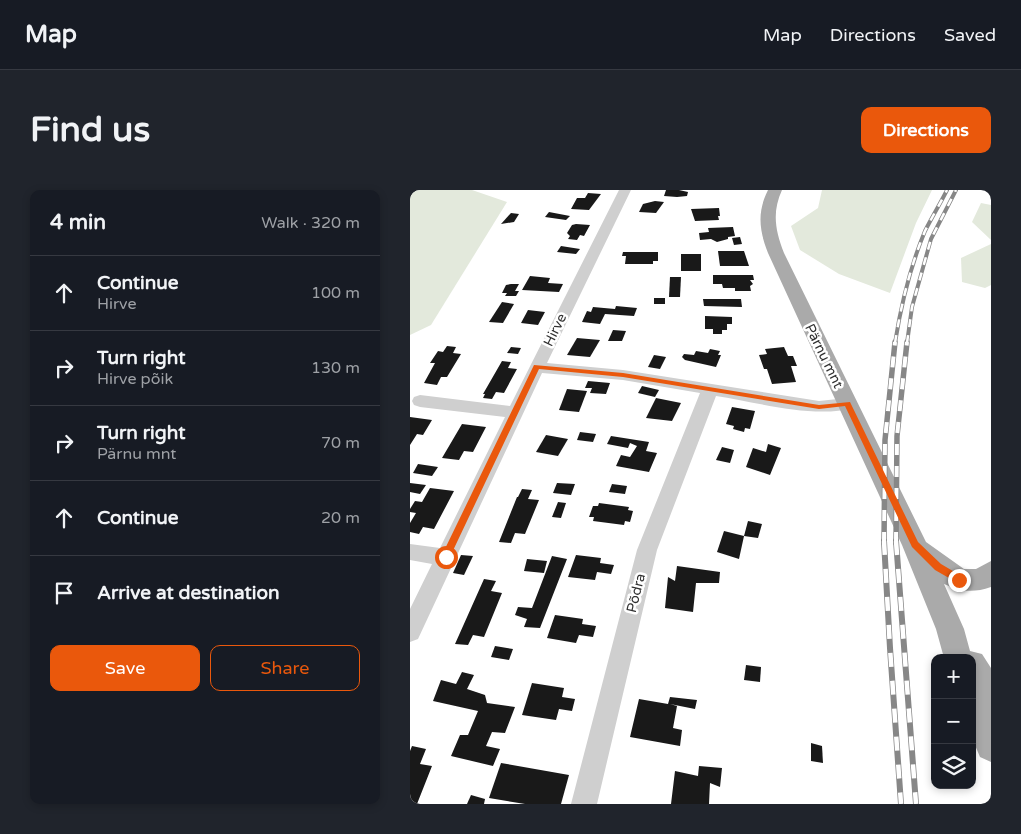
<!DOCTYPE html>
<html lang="en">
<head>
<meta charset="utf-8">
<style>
  body { margin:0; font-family:"Varela Round",sans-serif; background:#20242c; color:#f1f3f6 }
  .controls { position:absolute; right:15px; bottom:15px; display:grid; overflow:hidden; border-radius:10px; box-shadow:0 2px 8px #0003 }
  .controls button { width:45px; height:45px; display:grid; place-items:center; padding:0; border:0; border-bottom:1px solid #363941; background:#171b24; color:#f1f3f6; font:25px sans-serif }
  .stop { position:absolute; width:15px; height:15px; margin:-11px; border:4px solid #ea580c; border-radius:50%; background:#fff }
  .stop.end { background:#ea580c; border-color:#fff; box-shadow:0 1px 5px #0008 }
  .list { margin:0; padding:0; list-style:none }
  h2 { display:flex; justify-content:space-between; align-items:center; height:65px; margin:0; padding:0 20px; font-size:21px }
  h2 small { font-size:16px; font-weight:400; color:#9ea1a6 }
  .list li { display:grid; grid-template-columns:32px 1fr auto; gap:15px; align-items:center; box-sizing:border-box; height:75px; padding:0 20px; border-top:1px solid #363941 }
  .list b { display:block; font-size:19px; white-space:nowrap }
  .list p { margin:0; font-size:16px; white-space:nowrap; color:#9ea1a6 }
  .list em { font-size:16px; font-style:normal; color:#9ea1a6 }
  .actions { display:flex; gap:10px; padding:15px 20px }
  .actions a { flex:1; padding:11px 0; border:1px solid #ea580c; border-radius:10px; text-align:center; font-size:18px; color:#ea580c }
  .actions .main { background:#ea580c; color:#fff }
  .icon { flex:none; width:28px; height:28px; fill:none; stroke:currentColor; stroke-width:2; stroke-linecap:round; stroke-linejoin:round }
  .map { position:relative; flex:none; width:581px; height:614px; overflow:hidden; border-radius:10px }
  header { display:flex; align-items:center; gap:30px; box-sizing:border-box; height:70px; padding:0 25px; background:#171b24; border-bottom:1px solid #363941 }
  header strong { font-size:24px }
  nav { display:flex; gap:28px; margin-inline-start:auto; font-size:18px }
  .intro { display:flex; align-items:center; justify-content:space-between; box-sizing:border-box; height:120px; padding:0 30px }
  h1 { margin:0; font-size:35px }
  .button { padding:12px 22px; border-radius:10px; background:#ea580c; color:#fff; font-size:18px; font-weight:700 }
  main { display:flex; gap:30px; padding:0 30px }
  aside { flex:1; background:#171b24; border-radius:10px; box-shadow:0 2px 8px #0003 }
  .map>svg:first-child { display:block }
  .green { fill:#e3e9dc }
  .building { fill:#191919 }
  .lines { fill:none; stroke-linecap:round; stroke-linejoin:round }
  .minor { fill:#cfcfcf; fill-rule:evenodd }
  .major { fill:#aaa; fill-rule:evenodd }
  .rail-far2-casing { stroke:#878787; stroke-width:4 }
  .rail-far1-casing { stroke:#878787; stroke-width:5.5 }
  .rail-casing { stroke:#878787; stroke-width:6 }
  .rail-far2 { stroke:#fff; stroke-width:2.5; stroke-dasharray:8; stroke-linecap:butt }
  .rail-far1 { stroke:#fff; stroke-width:4; stroke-dasharray:11; stroke-linecap:butt }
  .rail { stroke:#fff; stroke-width:4.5; stroke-dasharray:14; stroke-linecap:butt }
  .route { fill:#ea580c }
  .labels { text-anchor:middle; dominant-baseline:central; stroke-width:5; stroke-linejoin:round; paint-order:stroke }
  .street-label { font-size:14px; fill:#323232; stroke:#fff }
</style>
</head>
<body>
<header>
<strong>Map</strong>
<nav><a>Map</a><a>Directions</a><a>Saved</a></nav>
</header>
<div class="intro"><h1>Find us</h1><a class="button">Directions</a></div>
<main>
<aside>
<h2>4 min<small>Walk · 320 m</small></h2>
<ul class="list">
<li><svg class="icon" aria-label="ahead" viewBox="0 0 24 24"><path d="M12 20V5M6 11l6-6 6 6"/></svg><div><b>Continue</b><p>Hirve</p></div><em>100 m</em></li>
<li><svg class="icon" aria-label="right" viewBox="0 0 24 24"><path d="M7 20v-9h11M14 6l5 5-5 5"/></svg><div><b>Turn right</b><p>Hirve põik</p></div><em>130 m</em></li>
<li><svg class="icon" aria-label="right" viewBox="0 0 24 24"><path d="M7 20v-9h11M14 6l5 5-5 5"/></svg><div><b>Turn right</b><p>Pärnu mnt</p></div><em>70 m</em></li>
<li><svg class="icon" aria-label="ahead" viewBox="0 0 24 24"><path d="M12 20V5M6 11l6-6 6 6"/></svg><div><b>Continue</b></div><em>20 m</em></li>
<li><svg class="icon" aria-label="arrive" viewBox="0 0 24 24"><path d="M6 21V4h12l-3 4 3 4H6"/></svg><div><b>Arrive at destination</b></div></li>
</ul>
<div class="actions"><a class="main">Save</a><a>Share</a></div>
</aside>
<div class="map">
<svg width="581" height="614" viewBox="0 0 581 614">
  <rect width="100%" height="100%" fill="#fff"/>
  <!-- green -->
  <g class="green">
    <path d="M0,0h62l35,12 -76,123 -21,10z"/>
    <path d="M412,0h110l-16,33 -26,70 -51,-19 -39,-24 -9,-24 27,-18z"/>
    <path d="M571,13l10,2v35l-19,-18z"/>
    <path d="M581,54v41l-6,3 -23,-6 -1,-24z"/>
  </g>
  <!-- building -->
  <g class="building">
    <path d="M256,0h13l9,2 -1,4 -10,1 -13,-1z"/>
    <path d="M178,3l13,1 -12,16 -18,-1 6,-11h8z"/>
    <path d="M245,11l9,1 -8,11 -17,-1 4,-8z"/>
    <path d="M309,18l1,8h-2l1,4 -24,1 -4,-12z"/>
    <path d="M139,22l21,4 -4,4 -21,-3z"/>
    <path d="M101,23l8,1 -5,8 -13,2z"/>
    <path d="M166,34l14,1 -6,11 -4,-1 -3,5 -9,-1 2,-3 -3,-3 5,-8z"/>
    <path d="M323,37l2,9 -7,1v2l-11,3 -6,-3 -11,1 -1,-7 10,-1 -1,-4z"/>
    <path d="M330,47l2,7 -8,1 -2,-7z"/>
    <path d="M151,56l19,3 -4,5 -19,-2z"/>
    <path d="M308,61h26l5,15h-29z"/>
    <path d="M213,62h35v9h-5v3h-28l1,-8h-4z"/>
    <rect x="271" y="64" width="20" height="17"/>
    <path d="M303,85h40l1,5h-4l3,4 -3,2 1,5h-16v-3h-12l-1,-4h-9z"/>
    <path d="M120,86l20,2 -2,5 15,1 -4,8 -37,-2z"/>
    <path d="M260,87h11l-1,20h-11z"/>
    <path d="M101,94h8l-4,7h4l-3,5h-11l2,-3h-5l4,-8z"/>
    <rect x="244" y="108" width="11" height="6"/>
    <path d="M293,109h38l1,8 -38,-1z"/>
    <path d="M92,112l12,2 -11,19 -14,-1z"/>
    <path d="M206,116l21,2 -3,8 -29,-2 -5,10 -18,-2 5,-11 4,1 2,-5 22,2z"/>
    <path d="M118,120l17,2 -7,13 -17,-2z"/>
    <path d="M295,126l27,1v7h-5v6h-5v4h-9v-5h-8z"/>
    <path d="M203,140l13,1 -4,10h-14z"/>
    <path d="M167,148l23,2 -10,17 -23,-2z"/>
    <path d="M37,156l9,1 -3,6 8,1 -14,23h-6l-4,8 -13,-2 11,-20h-5l8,-12 5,1z"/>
    <path d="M101,157l10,1 -3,6 -11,-1z"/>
    <path d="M374,157l4,9h5l4,10h-6l5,16 -24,2 -5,-15h-3l-5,-14 8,-1 -2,-5z"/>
    <path d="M300,159l10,2 -2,4h3l-5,12 -31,-7 -3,-3 2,-3 10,1 2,-4 12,2z"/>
    <path d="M244,165l12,2 -6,12 -12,-2z"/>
    <path d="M92,171l9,1 -3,6 9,1 -13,24 -8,-1 -4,7 -9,-1 2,-4h-2z"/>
    <path d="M178,191l22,2 -4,11 -16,-1 2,-5h-7z"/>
    <path d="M232,196l17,4 -4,7 -17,-4z"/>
    <path d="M157,199l20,2 -8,21 -20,-2z"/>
    <path d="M246,208l25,5 -9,18 -26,-3z"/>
    <path d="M322,217l23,4 -5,18 -5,-1 -1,4 -11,-3 1,-3 -8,-2z"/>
    <path d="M0,227l22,3 -9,15 -6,-1 -7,11z"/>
    <path d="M52,234l24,3 -13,25 -9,-1 -5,9 -17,-2z"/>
    <path d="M170,242l16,2 -3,8 -16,-2z"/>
    <path d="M136,245l22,4 -10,17 -22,-4z"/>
    <path d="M201,246l38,6 -3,9 11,2 -8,19 -33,-6 5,-11 9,2 7,-11 -7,-3 -2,5 -21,-4z"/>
    <path d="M358,254l13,4 -11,27 -24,-8 7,-19 13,4z"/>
    <path d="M312,257l12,3 -4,13 -14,-3z"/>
    <path d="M8,274l20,3 -6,9 -19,-3z"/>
    <path d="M0,293l16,2 -6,9 -10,-2z"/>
    <path d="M147,293l18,1 -4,11 -18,-2z"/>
    <path d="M202,294l15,2 -2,8 -16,-2z"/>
    <path d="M20,298l24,3 -20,38 -11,-2 -4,7 -9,-2v-9l6,-10 -6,-1v-3l5,-8 7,1z"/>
    <path d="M112,299l10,1 -4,9 11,1 -14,34 -10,-1 -4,10 -12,-1 18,-45h1z"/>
    <path d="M148,312l8,1 -5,15 -9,-1z"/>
    <path d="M189,313l30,4 -1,3 5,1 -3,11 -5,-1 -1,4 -31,-4 1,-4h-5l4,-11h5z"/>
    <path d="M338,331l14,3 -4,14 -14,-2z"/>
    <path d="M314,341l20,5 -5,23 -22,-7z"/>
    <path d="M51,365l12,1 -9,19 -11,-2z"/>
    <path d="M166,365l25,3 -1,5 14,2 -3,9 -14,-2 -2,8 -27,-3z"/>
    <path d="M142,366l15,3 -27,69 -16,-1 3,-8 -12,-4 3,-8 14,1z"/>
    <path d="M117,369l20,2 -3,12 -20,-2z"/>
    <path d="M267,376l43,6 -1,11h-23l-3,29 -28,-4 3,-31 7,4z"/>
    <path d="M74,389l12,2 -5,10 11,2 -18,44 -11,-2 -5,10 -13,-1z"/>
    <path d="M145,425l28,4 -1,5 14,2 -3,11 -14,-2 -3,8 -29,-5z"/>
    <path d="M85,456l18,3 -4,11 -18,-3z"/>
    <path d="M336,475l15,2 -1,15 -16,-2z"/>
    <path d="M52,482l12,3 -7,14 18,6 2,8 28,4 -10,26 -13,-1 -6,14 14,3 -7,17 -42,-10 9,-21h8l10,-24 -45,-10 8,-21 15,4z"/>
    <path d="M122,493l32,5 -2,9 13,2 -3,12 -13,-2 -3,11 -34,-5z"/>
    <path d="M260,507l27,3 -2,9 -25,-5 7,2 -4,22 9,2 -2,16 -50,-9 9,-38 29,5z"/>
    <path d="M401,553l11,3 1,17 -12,-2z"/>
    <path d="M2,556l14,3 -6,15 12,2 -15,38h-7v-53z"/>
    <path d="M91,573l68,12 -8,29h-36l-36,-6z"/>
    <path d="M289,576l23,2 -2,19 -10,-4 -1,21h-38l4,-33 23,5z"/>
    <path d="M61,605l14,4 -1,5h-17z"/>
  </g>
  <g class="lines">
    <!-- minor -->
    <path class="minor" d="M209,0h12l-84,173 76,7 196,31 28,-3 6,2 2,4 -2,4c-39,11 -97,-6 -137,-12l-59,154 -60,254h-26l66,-254 63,-157 -77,-13 -81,-7 -124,266 -8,3v-33l22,-45 -22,-4v-16l30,4 65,-131 -85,-10 -6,-2 -2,-4 2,-4 6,-2 90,11z"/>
    <!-- major -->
    <path class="major" d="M358,0h14c-10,22 -7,40 2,63l142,289 38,27h12l15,-8v26c-18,6 -29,5 -47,-3l20,45 6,22 12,3 9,14v94l-11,-5 -8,-19v-80h-28l-8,-29 -34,-84 -134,-292c-9,-23 -11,-41 0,-63z"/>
    <!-- rail-far2 casing -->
    <g class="rail-far2-casing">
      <g id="rail-far2">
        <path d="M485,153c6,-38 15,-76 30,-112 7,-14 15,-27 22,-41"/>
        <path d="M497,153l5,-36 19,-68 25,-49"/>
      </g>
    </g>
    <!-- rail-far1 casing -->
    <g class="rail-far1-casing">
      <g id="rail-far1">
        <path d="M474,353l1,-103 10,-98"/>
        <path d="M486,353l1,-107 10,-94"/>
      </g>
    </g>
    <!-- rail casing -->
    <g class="rail-casing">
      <g id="rail">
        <path d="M474,351l6,107 11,156"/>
        <path d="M486,351l20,263"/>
      </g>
    </g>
    <!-- rail-far2 -->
    <use href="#rail-far2" class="rail-far2"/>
    <!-- rail-far1 -->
    <use href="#rail-far1" class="rail-far1"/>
    <!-- rail -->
    <use href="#rail" class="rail"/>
  </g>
  <!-- route -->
  <path class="route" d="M124,175l89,8 196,32 31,-3 68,140 23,22 22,13v5h-7l-21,-12 -23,-23 -67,-141 -26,3 -196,-32 -84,-8 -90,190h-6l-2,-2z"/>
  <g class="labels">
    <!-- street labels -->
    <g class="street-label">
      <text transform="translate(145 140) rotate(-64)">Hirve</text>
      <text transform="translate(414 166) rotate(64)">Pärnu mnt</text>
      <text transform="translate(226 403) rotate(-76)">Põdra</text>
    </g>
  </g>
</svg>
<div class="controls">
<button>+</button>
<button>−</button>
<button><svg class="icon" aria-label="layers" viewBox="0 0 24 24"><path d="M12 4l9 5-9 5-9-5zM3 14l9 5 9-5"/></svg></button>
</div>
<div class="stop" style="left:36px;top:367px"></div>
<div class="stop end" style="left:549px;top:390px"></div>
</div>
</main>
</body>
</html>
